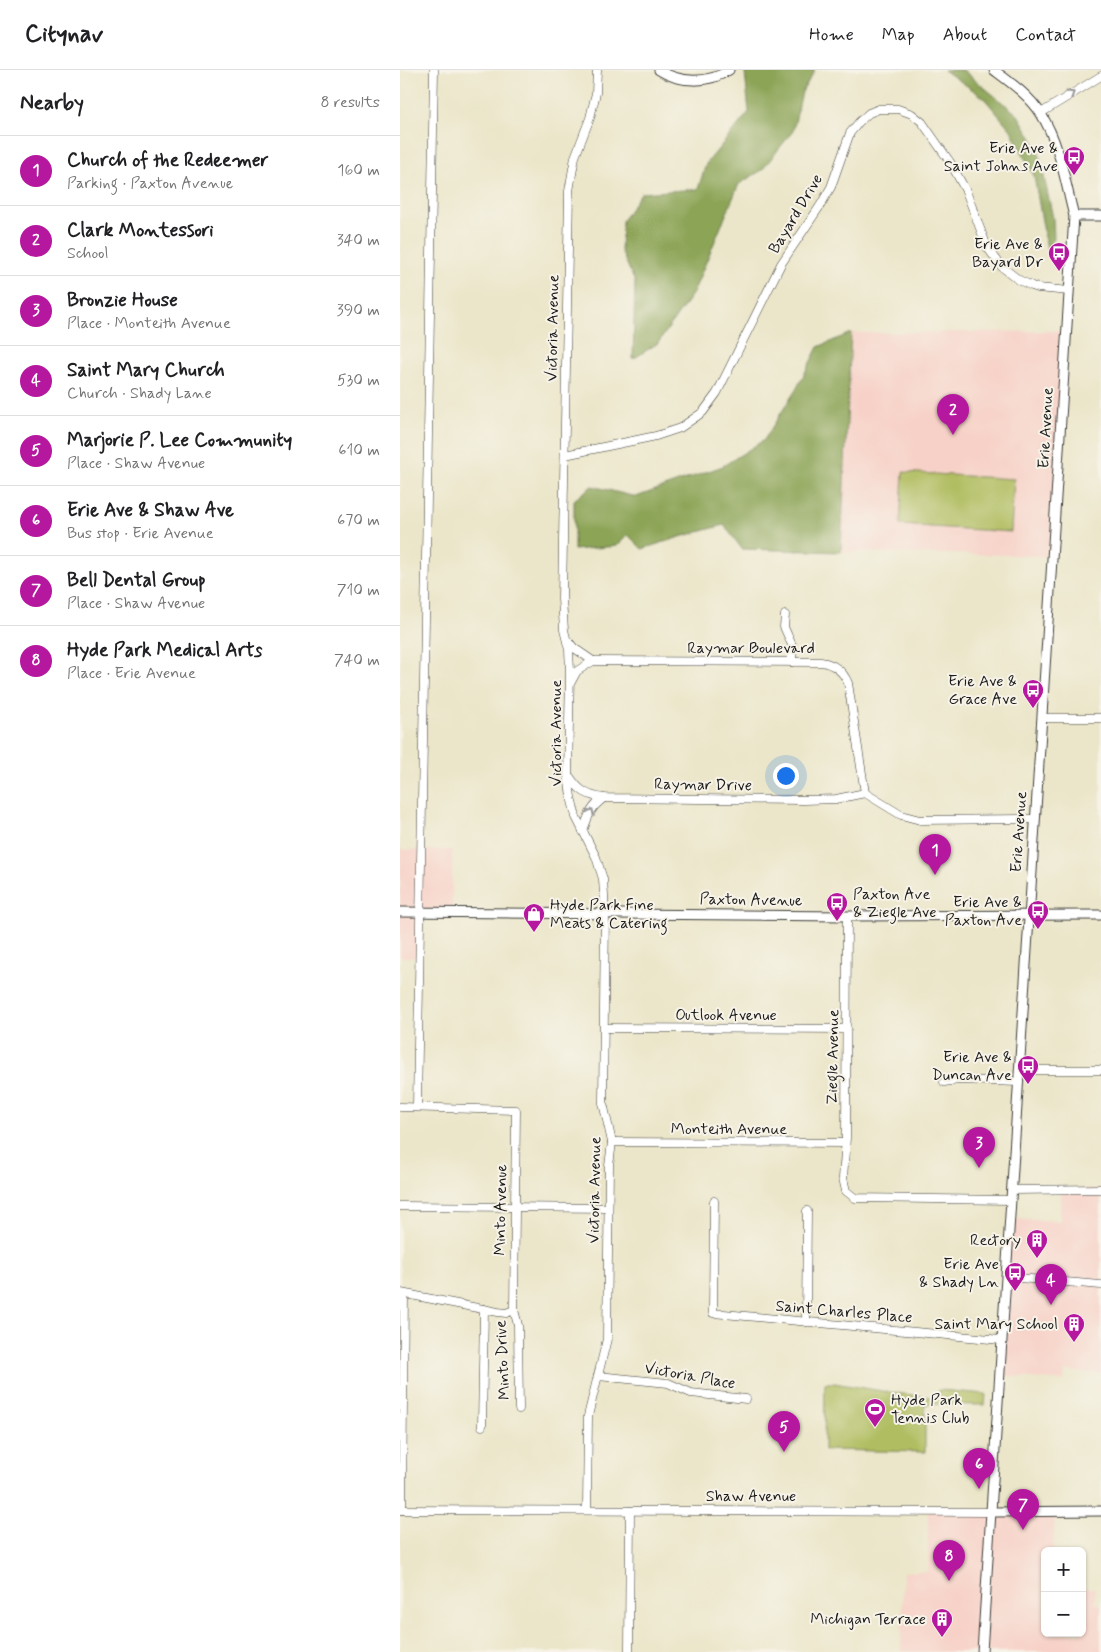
<!DOCTYPE html>
<html lang="en">
<head>
<meta charset="utf-8">
<style>
  body { margin:0; font-family:Mynerve,sans-serif; background:#f6f6f6; color:#202124 }
  .controls { position:absolute; right:15px; bottom:15px; display:grid; overflow:hidden; border-radius:8px; box-shadow:0 1px 4px #0004 }
  .controls button { width:45px; height:45px; display:grid; place-items:center; padding:0; border:0; border-bottom:1px solid #e0e0e0; background:#fff; color:#202124; font:25px sans-serif }
  .you { position:absolute; left:385px; top:705px; width:18px; height:18px; margin:-12px; border:4px solid #fff; border-radius:50%; background:#1a73e8; box-shadow:0 0 0 8px #1a73e833 }
  .badge { display:grid; place-items:center; width:32px; height:32px; border-radius:50%; background:#b5179e; color:#fff; font-size:16px; font-weight:700 }
  .pin { position:absolute; translate:-50% -41px; filter:drop-shadow(0 1px 2px #0008) }
  .pin::after { content:''; position:absolute; top:26px; width:18px; height:15px; background:inherit; clip-path:polygon(0 0,100% 0,50% 100%) }
  .list { margin:0; padding:0; list-style:none }
  h2 { display:flex; justify-content:space-between; align-items:center; height:65px; margin:0; padding:0 20px; font-size:21px }
  h2 small { font-size:16px; font-weight:400; color:#757577 }
  .list li { display:grid; grid-template-columns:32px 1fr auto; gap:15px; align-items:center; box-sizing:border-box; height:70px; padding:0 20px; border-top:1px solid #e0e0e0 }
  .list b { display:block; font-size:19px; white-space:nowrap }
  .list p { margin:0; font-size:16px; white-space:nowrap; color:#757577 }
  .list em { font-size:16px; font-style:normal; color:#757577 }
  .map { position:relative; flex:none; width:701px; height:1582px; overflow:hidden }
  header { display:flex; align-items:center; gap:30px; box-sizing:border-box; height:70px; padding:0 25px; background:#fff; border-bottom:1px solid #e0e0e0 }
  header strong { font-size:24px }
  nav { display:flex; gap:28px; margin-inline-start:auto; font-size:18px }
  main { display:flex }
  aside { flex:1; background:#fff }
  .map>svg:first-child { display:block }
  .built { fill:#f7d1c7 }
  .green { fill:#b0bd60; stroke:#666c3e }
  .forest { fill:#8ca456; stroke:#546039 }
  .lines { fill:none; stroke-linecap:round; stroke-linejoin:round }
  .minor-casing { stroke:#3b3a36; stroke-width:9 }
  .tertiary-casing { stroke:#3b3a36; stroke-width:11 }
  .minor { stroke:#fff; stroke-width:8 }
  .tertiary { stroke:#fff; stroke-width:9 }
  .oneway { stroke:#999 }
  .labels { text-anchor:middle; dominant-baseline:central; stroke-width:4; stroke-linejoin:round; paint-order:stroke }
  .poi-label { font-size:16px; fill:#1c1c1c; stroke:#f7f3e8; text-anchor:end }
  .street-label { font-size:16px; fill:#1c1c1c; stroke:#f7f3e8 }
</style>
</head>
<body>
<header>
<strong>Citynav</strong>
<nav><a>Home</a><a>Map</a><a>About</a><a>Contact</a></nav>
</header>
<main>
<aside>
<h2>Nearby<small>8 results</small></h2>
<ul class="list">
<li><span class="badge">1</span><div><b>Church of the Redeemer</b><p>Parking · Paxton Avenue</p></div><em>160 m</em></li>
<li><span class="badge">2</span><div><b>Clark Montessori</b><p>School</p></div><em>340 m</em></li>
<li><span class="badge">3</span><div><b>Bronzie House</b><p>Place · Monteith Avenue</p></div><em>390 m</em></li>
<li><span class="badge">4</span><div><b>Saint Mary Church</b><p>Church · Shady Lane</p></div><em>530 m</em></li>
<li><span class="badge">5</span><div><b>Marjorie P. Lee Community</b><p>Place · Shaw Avenue</p></div><em>610 m</em></li>
<li><span class="badge">6</span><div><b>Erie Ave &amp; Shaw Ave</b><p>Bus stop · Erie Avenue</p></div><em>670 m</em></li>
<li><span class="badge">7</span><div><b>Bell Dental Group</b><p>Place · Shaw Avenue</p></div><em>710 m</em></li>
<li><span class="badge">8</span><div><b>Hyde Park Medical Arts</b><p>Place · Erie Avenue</p></div><em>740 m</em></li>
</ul>
</aside>
<div class="map">
<svg width="701" height="1582" viewBox="0 0 701 1582">
  <rect width="100%" height="100%" fill="#f7f3e8"/>
  <filter id="ink" filterUnits="userSpaceOnUse"><feTurbulence type="fractalNoise" baseFrequency=".02" numOctaves="2"/><feDisplacementMap in="SourceGraphic" scale="10" xChannelSelector="R" yChannelSelector="G"/><feConvolveMatrix kernelMatrix="1 2 1 2 8 2 1 2 1" color-interpolation-filters="sRGB"/></filter>
  <filter id="wash" filterUnits="userSpaceOnUse"><feTurbulence type="fractalNoise" baseFrequency=".0096" numOctaves="4" result="noise"/><feDisplacementMap in="SourceGraphic" scale="20" xChannelSelector="R" yChannelSelector="G"/><feGaussianBlur stdDeviation="1.12" result="paint"/><feColorMatrix in="noise" values="0 0 0 0 0 0 0 0 0 0 0 0 0 0 0 0 0 1.4 0 .05"/><feComposite in="paint" operator="in"/></filter>
  <g filter="url(#wash)">
    <rect width="100%" height="100%" fill="#ebe6c9"/>
    <!-- built -->
    <g class="built">
      <path d="M667,261l-14,225 -212,-4 10,-219z"/>
      <path d="M0,780h52v62l-33,1v44h-19z"/>
      <path d="M701,1119v185l-36,-3 -1,10 -64,-6 10,-156 50,2 1,-31z"/>
      <path d="M528,1440l127,2 -2,39h-8v82h37v-45h13v16h6v48h-200l2,-80 25,-1z"/>
    </g>
    <!-- green -->
    <g class="green">
      <path d="M503,402l111,7 -3,53 -111,-7z"/>
      <path d="M425,1313h9l54,9 49,6 2,-8 47,4 -1,11 -60,-1v48l-101,-2z"/>
    </g>
    <!-- forest -->
    <g class="forest">
      <path d="M348,0h67l-13,22 -9,39 -31,39 -23,14 -46,109 -35,50 -25,16 2,-77 -14,-31 1,-30 19,-28 57,-4 8,-25 43,-52 -4,-39z"/>
      <path d="M544,0h19l55,45 20,34 15,69 1,21 -7,10 -13,-73 -23,-46 -28,-33z"/>
      <path d="M451,263l-10,219 -99,-3 -18,-24 -44,12 -38,12 -14,-14 -11,11 -43,4v-50l18,-14 44,11 87,-31 41,-26 33,-52 21,-41z"/>
    </g>
  </g>
  <g filter="url(#ink)">
    <g class="lines">
      <!-- minor casing -->
      <g class="minor-casing">
        <g id="minor">
          <path d="M641,43l60,-37"/>
          <path d="M165,385l91,-19 24,-8 23,-16 14,-19 64,-129 39,-58 11,-19 19,-54 9,-11 10,-9 10,-4h19l14,5 10,8 28,40 16,29 21,56 15,20 17,13 13,6 6,2 31,3"/>
          <path d="M385,545l-1,12 8,18v17"/>
          <path d="M169,572l5,6 19,13"/>
          <path d="M171,612l6,-11 16,-10 228,1c13,2 22,9 27,21l17,110"/>
          <path d="M643,648h58"/>
          <path d="M170,707c9,14 18,19 34,21l200,2 32,-1 29,-6 36,22 19,5 115,-1"/>
          <path d="M183,761c5,-15 8,-24 21,-33"/>
          <path d="M447,846l-1,222 -3,40 3,13 9,7 156,2"/>
          <path d="M205,958l242,1"/>
          <path d="M620,1000h81"/>
          <path d="M544,1012l15,-2 60,2"/>
          <path d="M0,1037l116,3 -2,200 4,15 1,84"/>
          <path d="M17,1037l17,-1037"/>
          <path d="M212,1072l233,1"/>
          <path d="M612,1120l89,-1"/>
          <path d="M314,1131l-1,112 288,27"/>
          <path d="M0,1136l208,2"/>
          <path d="M606,1207l95,8"/>
          <path d="M1,1223l97,19 8,1 8,-3"/>
          <path d="M406,1252l1,-111"/>
          <path d="M198,1306l70,7 23,10 55,6"/>
          <path d="M82,1356l2,-117"/>
          <path d="M0,1440l592,2"/>
          <path d="M2,1440l2,-216"/>
          <path d="M187,1440l1,-94 19,-77 2,-173 3,-24 -9,-39 2,-190 -2,-34 -7,-22 -20,-40 -5,-20 -3,-22 2,-104 -1,-21 -5,-20 -2,-31 7,-408 6,-34 15,-39 6,-25 1,-23"/>
          <path d="M229,1582l1,-141"/>
        </g>
      </g>
      <!-- tertiary casing -->
      <g class="tertiary-casing">
        <g id="tertiary">
          <path d="M259,0c20,13 49,14 70,0"/>
          <path d="M674,146h27"/>
          <path d="M0,842l447,4 254,-1"/>
          <path d="M592,1442l109,-1"/>
          <path d="M582,1582l92,-1436c-9,-34 -14,-72 -33,-102 -11,-18 -31,-32 -47,-44"/>
        </g>
      </g>
      <!-- minor -->
      <use href="#minor" class="minor"/>
      <!-- tertiary -->
      <use href="#tertiary" class="tertiary"/>
    </g>
    <!-- one-way arrows -->
    <defs><path id="oneway-chevron" d="M-2-3.5L2.5 0L-2 3.5" fill="none" stroke-width="1.6" stroke-linecap="round" stroke-linejoin="round" transform="scale(1.25)"/></defs>
    <g class="oneway">
      <use href="#oneway-chevron" transform="translate(671 24) rotate(-32)"/>
      <use href="#oneway-chevron" transform="translate(191 742) rotate(-63)"/>
    </g>
  </g>
  <!-- icons -->
  <defs>
    <g id="bus-pin" transform="scale(1.125)"><path d="M0 17L-7.5 6A9.5 9.5 0 1 1 7.5 6Z" fill="#b5179e" stroke="#f7f3e8"/><path d="M-5-6H5V4H4V6H2V4H-2V6H-4V4H-5ZM-3.5-4V0h7V-4ZM-3.5 1.2v1.5H-2V1.2ZM2 1.2v1.5H3.5V1.2Z" fill="#fff"/></g>
    <g id="shop-pin" transform="scale(1.125)"><path d="M0 17L-7.5 6A9.5 9.5 0 1 1 7.5 6Z" fill="#b5179e" stroke="#f7f3e8"/><path d="M-5-2.5h2.3a2.7 3.5 0 0 1 5.4 0H5L5.5 6h-11ZM-1.5-2.5h3a1.5 2.3 0 0 0-3 0Z" fill="#fff"/></g>
    <g id="building-pin" transform="scale(1.125)"><path d="M0 17L-7.5 6A9.5 9.5 0 1 1 7.5 6Z" fill="#b5179e" stroke="#f7f3e8"/><path d="M-4-6H4V6H1V3H-1V6H-4ZM-2.5-4.3h1.7v1.8h-1.7ZM.8-4.3h1.7v1.8H.8ZM-2.5-1h1.7V.8h-1.7ZM.8-1h1.7V.8H.8Z" fill="#fff"/></g>
    <g id="stadium-pin" transform="scale(1.125)"><path d="M0 17L-7.5 6A9.5 9.5 0 1 1 7.5 6Z" fill="#b5179e" stroke="#f7f3e8"/><path d="M0-5a6.5 5 0 1 0 0 10a6.5 5 0 1 0 0-10ZM-3.5-1.8h7v3.6h-7Z" fill="#fff"/></g>
  </defs>
  <g fill-rule="evenodd">
    <use href="#bus-pin" x="674" y="87"/>
    <use href="#bus-pin" x="659" y="183"/>
    <use href="#bus-pin" x="633" y="620"/>
    <use href="#bus-pin" x="437" y="833"/>
    <use href="#bus-pin" x="638" y="841"/>
    <use href="#shop-pin" x="134" y="844"/>
    <use href="#bus-pin" x="628" y="996"/>
    <use href="#building-pin" x="637" y="1170"/>
    <use href="#bus-pin" x="615" y="1203"/>
    <use href="#building-pin" x="674" y="1254"/>
    <use href="#stadium-pin" x="475" y="1339"/>
    <use href="#building-pin" x="542" y="1549"/>
  </g>
  <g class="labels">
    <!-- poi labels -->
    <g class="poi-label">
      <text x="658" y="78">Erie Ave &amp;<tspan x="658" dy="18">Saint Johns Ave</tspan></text>
      <text x="643" y="174">Erie Ave &amp;<tspan x="643" dy="18">Bayard Dr</tspan></text>
      <text x="617" y="611">Erie Ave &amp;<tspan x="617" dy="18">Grace Ave</tspan></text>
      <text x="453" y="824" text-anchor="start">Paxton Ave<tspan x="453" dy="18">&amp; Ziegle Ave</tspan></text>
      <text x="622" y="832">Erie Ave &amp;<tspan x="622" dy="18">Paxton Ave</tspan></text>
      <text x="150" y="835" text-anchor="start">Hyde Park Fine<tspan x="150" dy="18">Meats &amp; Catering</tspan></text>
      <text x="612" y="987">Erie Ave &amp;<tspan x="612" dy="18">Duncan Ave</tspan></text>
      <text x="621" y="1170">Rectory</text>
      <text x="599" y="1194">Erie Ave<tspan x="599" dy="18">&amp; Shady Ln</tspan></text>
      <text x="658" y="1254">Saint Mary School</text>
      <text x="491" y="1330" text-anchor="start">Hyde Park<tspan x="491" dy="18">Tennis Club</tspan></text>
      <text x="526" y="1549">Michigan Terrace</text>
    </g>
    <!-- street labels -->
    <g class="street-label">
      <text transform="translate(396 144) rotate(-59)">Bayard Drive</text>
      <text transform="translate(153 258) rotate(-89)">Victoria Avenue</text>
      <text transform="translate(646 358) rotate(-87)">Erie Avenue</text>
      <text x="351" y="578">Raymar Boulevard</text>
      <text transform="translate(156 663) rotate(-90)">Victoria Avenue</text>
      <text transform="translate(303 715) rotate(1)">Raymar Drive</text>
      <text transform="translate(619 762) rotate(-86)">Erie Avenue</text>
      <text transform="translate(351 830) rotate(1)">Paxton Avenue</text>
      <text x="326" y="945">Outlook Avenue</text>
      <text transform="translate(433 987) rotate(-89)">Ziegle Avenue</text>
      <text x="329" y="1059">Monteith Avenue</text>
      <text transform="translate(195 1120) rotate(-89)">Victoria Avenue</text>
      <text transform="translate(101 1140) rotate(-89)">Minto Avenue</text>
      <text transform="translate(444 1242) rotate(5)">Saint Charles Place</text>
      <text transform="translate(103 1290) rotate(-93)">Minto Drive</text>
      <text transform="translate(290 1306) rotate(10)">Victoria Place</text>
      <text x="351" y="1426">Shaw Avenue</text>
    </g>
  </g>
</svg>
<div class="controls">
<button>+</button>
<button>−</button>
</div>
<div class="you"></div>
<div class="pin badge" style="left:535px;top:805px">1</div>
<div class="pin badge" style="left:553px;top:365px">2</div>
<div class="pin badge" style="left:579px;top:1098px">3</div>
<div class="pin badge" style="left:651px;top:1235px">4</div>
<div class="pin badge" style="left:384px;top:1382px">5</div>
<div class="pin badge" style="left:579px;top:1419px">6</div>
<div class="pin badge" style="left:623px;top:1460px">7</div>
<div class="pin badge" style="left:549px;top:1511px">8</div>
</div>
</main>
</body>
</html>
